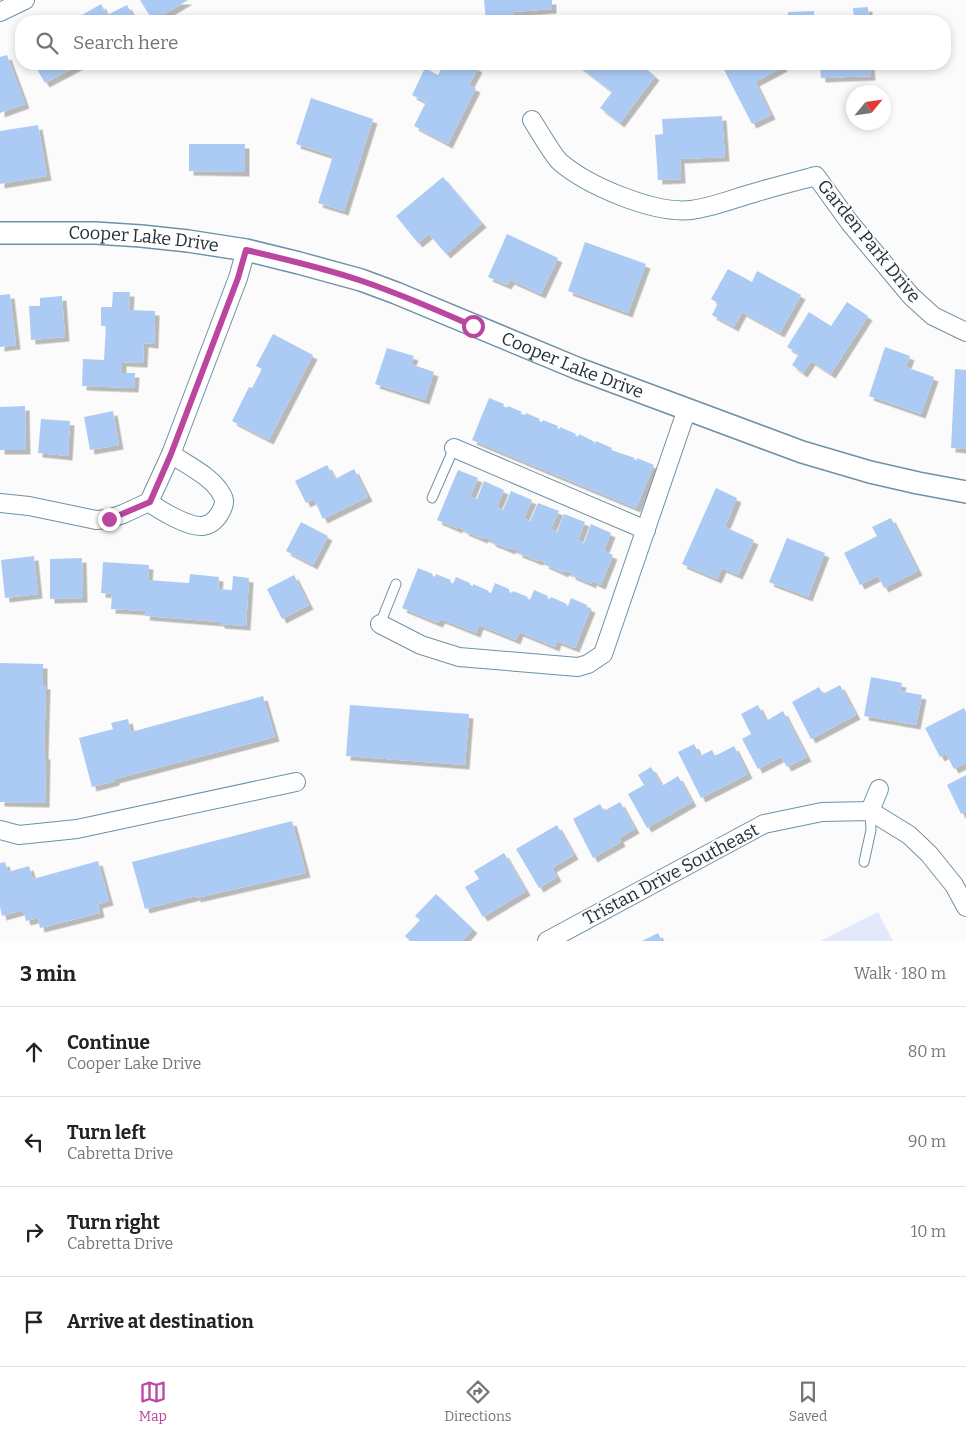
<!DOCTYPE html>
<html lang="en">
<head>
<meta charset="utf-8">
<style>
  body { margin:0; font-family:Bitter,serif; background:#f2f2f2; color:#222 }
  .compass { position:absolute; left:846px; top:85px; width:45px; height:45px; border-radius:50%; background:#fff; box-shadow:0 2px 8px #0003; rotate:61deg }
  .stop { position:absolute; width:15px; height:15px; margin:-11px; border:4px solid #ba469f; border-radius:50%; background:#fff }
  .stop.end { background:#ba469f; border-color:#fff; box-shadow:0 1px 5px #0008 }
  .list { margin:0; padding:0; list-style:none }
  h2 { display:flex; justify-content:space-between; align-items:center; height:65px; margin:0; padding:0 20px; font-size:21px }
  h2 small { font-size:16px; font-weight:400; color:#767676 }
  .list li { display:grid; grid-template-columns:32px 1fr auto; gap:15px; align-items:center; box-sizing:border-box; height:90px; padding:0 20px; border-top:1px solid #e0e0e0 }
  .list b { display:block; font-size:19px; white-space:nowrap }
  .list p { margin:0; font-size:16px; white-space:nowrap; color:#767676 }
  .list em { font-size:16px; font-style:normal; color:#767676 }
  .icon { flex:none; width:28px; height:28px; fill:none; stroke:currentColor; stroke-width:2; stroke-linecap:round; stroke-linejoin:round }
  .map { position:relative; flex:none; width:966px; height:941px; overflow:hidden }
  .search { position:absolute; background:#fff; box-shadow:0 2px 8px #0003; left:15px; right:15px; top:15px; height:55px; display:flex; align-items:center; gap:12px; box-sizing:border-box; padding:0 18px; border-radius:20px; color:#767676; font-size:19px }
  .sheet { height:425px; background:#fff }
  nav { display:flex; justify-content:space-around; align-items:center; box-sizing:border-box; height:70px; border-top:1px solid #e0e0e0; background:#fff; font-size:14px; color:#767676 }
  nav a { display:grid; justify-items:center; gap:2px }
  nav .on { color:#ba469f }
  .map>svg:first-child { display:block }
  .green { fill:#e4e8fb }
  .building { fill:#accbf4; filter:url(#shadow) }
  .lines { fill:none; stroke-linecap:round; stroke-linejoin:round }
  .service-casing { stroke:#6f91a6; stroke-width:11 }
  .minor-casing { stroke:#6f91a6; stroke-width:20 }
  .tertiary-casing { stroke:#6f91a6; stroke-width:24 }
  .service { stroke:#fff; stroke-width:9 }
  .minor { stroke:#fff; stroke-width:18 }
  .tertiary { stroke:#fff; stroke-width:21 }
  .route { stroke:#ba469f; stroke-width:6 }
  .labels { text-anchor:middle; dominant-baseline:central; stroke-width:4; stroke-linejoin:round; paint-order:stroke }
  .street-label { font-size:18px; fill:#223038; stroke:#fbfbfb }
</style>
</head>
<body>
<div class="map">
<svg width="966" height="941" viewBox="0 0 966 941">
  <defs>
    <filter id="shadow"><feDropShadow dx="4.5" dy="4.5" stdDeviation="0" flood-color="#0004"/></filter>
  </defs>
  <rect width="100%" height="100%" fill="#fbfbfb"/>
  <!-- green -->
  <path class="green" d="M878,912l15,29h-73z"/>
  <!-- building -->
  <g class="building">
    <path d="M140,0h48l-35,21z"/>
    <path d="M484,0h68v9l-39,3 1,9h-28z"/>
    <path d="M101,4l6,11 20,-10 9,16h-51l-3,-6z"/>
    <path d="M868,7l1,14h-15l-1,-13z"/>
    <path d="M814,11v10h-26v-9z"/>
    <path d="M7,55l18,49 -25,9v-56z"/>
    <path d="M34,64h47l-36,19z"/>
    <path d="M444,64h26l8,4 -9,17 7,3 -28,56 -34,-18 12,-24 -14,-7 13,-27 13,7z"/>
    <path d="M576,64h64l15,12 -35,47 -20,-15 12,-16z"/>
    <path d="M721,64h60l2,3 -28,15 16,33 -19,9z"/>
    <path d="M820,64h50l1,12 -50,2z"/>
    <path d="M311,98l62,21 -29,92 -26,-8 15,-47 -37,-12z"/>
    <path d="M722,116l3,41 -45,2 1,20 -23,1 -3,-45 8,-1 -1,-15z"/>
    <path d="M38,125l9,51 -47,8v-53z"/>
    <path d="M189,144h56v28l-56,-1z"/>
    <path d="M443,177l39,46 -36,31 -17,-20 -11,9 -22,-27z"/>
    <path d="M507,234l51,24 -17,36 -31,-14 -3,5 -19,-8z"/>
    <path d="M585,242l61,22 -18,49 -60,-22z"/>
    <path d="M728,269l24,13 5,-11 44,24 -21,38 -38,-21 -8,15 -22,-12 6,-12 -7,-4z"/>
    <path d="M113,292h17l-1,18 26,1 -1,33 -10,-1 -1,20 -21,-1v11h13l-1,15 -52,-2 1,-27 21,1 2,-34h-5v-19h11z"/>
    <path d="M10,294l6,51 -16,2v-52z"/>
    <path d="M62,296l3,41 -34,3 -2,-34h11v-8z"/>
    <path d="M847,302l21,14 -37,58 -20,-13 -8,12 -11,-8 7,-11 -12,-7 22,-35 22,14z"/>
    <path d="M273,334l40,21 -44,85 -37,-19 17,-34 3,1 10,-19 -6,-3z"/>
    <path d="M885,347l25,9 -4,11 28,10 -13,37 -52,-18z"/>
    <path d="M387,348l27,8 -3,8 23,8 -9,28 -50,-16z"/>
    <path d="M955,369l11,1v79l-15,-1z"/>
    <path d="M489,398l15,6 -1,2 4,2 1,-2 14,6 -1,2 4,1 1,-2 14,6 -1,2 3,1 1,-2 15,6 -1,2 3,1v-2l16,7 -1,1 3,2 1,-3 14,7 2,2 1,-2 16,7 -1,2 24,8 -2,1 4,1v-2l17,7 -18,43 -164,-68z"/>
    <path d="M25,406l1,44h-26v-43z"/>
    <path d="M113,411l6,34 -29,5 -6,-33z"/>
    <path d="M41,419l29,2 -2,35 -30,-3z"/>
    <path d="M327,465l8,14 19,-10 14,28 -45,22 -9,-20 -8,4 -11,-22z"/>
    <path d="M458,470l20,8 -8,19 7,2 7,-18 20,9 -7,17 6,3 8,-19 21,9 -8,18 6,3 8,-18 21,8 -8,18 6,3 7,-18 21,8 -7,18 6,3 7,-19 20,9 -7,18 9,4 -12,30 -9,-4v3l-21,-9v-2l-7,-2v2l-20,-9 1,-2 -6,-2 -1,1 -20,-8v-2l-7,-3v2l-20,-8 1,-1 -8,-4 -1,2 -19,-8 1,-1 -7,-3v2l-21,-9z"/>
    <path d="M716,488l21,10 -12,29 29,13 -16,35 -16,-7 -5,11 -35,-15z"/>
    <path d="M891,518l27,53 -34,17 -6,-12 -18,9 -16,-32 33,-17 -5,-9z"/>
    <path d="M301,522l27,14 -15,29 -27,-14z"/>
    <path d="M787,538l38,15 -17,44 -39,-15z"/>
    <path d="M34,556l4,38 -33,4 -4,-38z"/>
    <path d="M82,558l1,40 -33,1v-40z"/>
    <path d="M103,562l46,3 -1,15 41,3 1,-9 29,3 -1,12 14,1 1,-14 16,2 -3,48 -26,-2v-2l-75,-6 1,-5 -35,-2 1,-15 -11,-1z"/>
    <path d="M418,568l15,6 -1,1 3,2 1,-3 15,6 -1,2 3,2 3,-7 14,6v2l3,1v-2l16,7 -1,1 3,1 4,-10 14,6v3l3,1 1,-2 15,6 -1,1 3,2 4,-10 14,6 -1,2 3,1 1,-2 16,7 -1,1 2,1 3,-8 16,7v2l4,1 -16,40 -18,-7 -2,6 -36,-15 -3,8 -37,-15 -3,8 -35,-14 -3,4 -36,-15z"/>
    <path d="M294,575l15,30 -27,14 -15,-30z"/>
    <path d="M0,663l43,1v21h3l-2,70h2l-1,48 -45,-1z"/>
    <path d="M871,677l31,6 -2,8 22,4 -6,30 -52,-9z"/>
    <path d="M840,685l16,30 -45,24 -19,-37 27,-15 4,7z"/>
    <path d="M263,696l12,41 -160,42v2l-23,6 -13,-49 34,-9 -2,-6 17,-4 3,13z"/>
    <path d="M350,705l119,9 -4,51 -119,-9z"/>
    <path d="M758,705l8,16 17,-10 24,46 -20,10 -6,-10 -23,12 -16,-30 9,-5 -10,-20z"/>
    <path d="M964,708l2,4v51l-12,6 -8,-15 -6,3 -15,-29z"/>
    <path d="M694,744l6,12 12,-6 3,6 19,-10 14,28 -47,24 -23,-46z"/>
    <path d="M651,767l11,19 16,-10 14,26 -45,26 -19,-34 16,-9 -6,-10z"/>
    <path d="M966,775v36l-5,3 -14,-29z"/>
    <path d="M620,802l15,27 -16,9 2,4 -28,16 -20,-39 27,-15 4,7z"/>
    <path d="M292,821l14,52 -110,25v-2l-51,13 -13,-47z"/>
    <path d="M557,825l17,30 -22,13 5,9 -18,11 -23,-39z"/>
    <path d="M504,853l22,38 -43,26 -18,-30 14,-8 -5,-8z"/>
    <path d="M98,861l11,40 -11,3 2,9 -60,15 -2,-10 -12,3 -3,-11 -21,6 -2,-9v-44l5,-1 3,10 21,-6 4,13z"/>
    <path d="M436,894l37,35 -11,12h-52l-5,-5 15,-16 -5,-4z"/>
    <path d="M658,933l4,8h-20z"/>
  </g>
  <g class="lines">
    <!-- service casing -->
    <g class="service-casing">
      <g id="service">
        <path d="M432,498l22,-50"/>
        <path d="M380,624l16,-40"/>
        <path d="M864,862l7,-32 -1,-19"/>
      </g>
    </g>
    <!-- minor casing -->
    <g class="minor-casing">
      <g id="minor">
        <path d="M0,12l25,-12"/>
        <path d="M532,120c7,11 20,34 28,42 28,24 94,52 131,48 23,-3 44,-12 66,-18 20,-6 40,-11 59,-16l34,47 61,73 22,20 33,16"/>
        <path d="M454,448l192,82"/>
        <path d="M149,502c10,8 39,25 53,24 9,-1 14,-6 18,-13 3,-5 6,-12 2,-18 -9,-18 -35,-30 -51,-41"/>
        <path d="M0,503l29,3 67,14 13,-1 14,-5 26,-12 22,-48 67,-176 8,-28"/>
        <path d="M380,624l41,21 38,12 119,10 10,-3 15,-10 84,-245"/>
        <path d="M870,811l9,-22"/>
        <path d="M0,830l19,5 58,-6 219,-47"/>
        <path d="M547,941l217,-117 58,-12 48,-1 39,24 20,19 25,31 12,22"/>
      </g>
    </g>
    <!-- tertiary casing -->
    <g class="tertiary-casing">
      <g id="tertiary">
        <path id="s1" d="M0,233h95l46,3 47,5 58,9 53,13 62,17 35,13 183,76 223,83 68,20 48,11 48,9"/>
      </g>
    </g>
    <!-- service -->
    <use href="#service" class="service"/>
    <!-- minor -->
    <use href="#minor" class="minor"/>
    <!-- tertiary -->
    <use href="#tertiary" class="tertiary"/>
  </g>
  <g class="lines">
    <!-- route -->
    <path class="route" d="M109,519l13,-5 28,-12 21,-48 67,-176 8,-28c39,9 78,18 116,31 38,13 75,29 111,45"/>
  </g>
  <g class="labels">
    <!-- street labels -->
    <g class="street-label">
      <text stroke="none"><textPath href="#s1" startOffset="144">Cooper Lake Drive</textPath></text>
      <text transform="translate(869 241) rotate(51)">Garden Park Drive</text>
      <text stroke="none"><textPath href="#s1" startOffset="594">Cooper Lake Drive</textPath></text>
      <text transform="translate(671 874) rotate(-28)">Tristan Drive Southeast</text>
    </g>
  </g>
</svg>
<svg class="compass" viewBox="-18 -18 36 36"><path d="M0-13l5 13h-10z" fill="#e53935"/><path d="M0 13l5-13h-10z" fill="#767676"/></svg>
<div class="stop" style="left:473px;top:326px"></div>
<div class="stop end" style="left:109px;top:519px"></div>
<div class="search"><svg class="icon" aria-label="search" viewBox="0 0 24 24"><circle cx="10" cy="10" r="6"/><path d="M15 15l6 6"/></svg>Search here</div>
</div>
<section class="sheet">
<h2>3 min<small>Walk · 180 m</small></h2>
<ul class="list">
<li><svg class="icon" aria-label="ahead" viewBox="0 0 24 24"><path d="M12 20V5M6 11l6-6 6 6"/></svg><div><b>Continue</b><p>Cooper Lake Drive</p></div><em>80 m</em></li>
<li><svg class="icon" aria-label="left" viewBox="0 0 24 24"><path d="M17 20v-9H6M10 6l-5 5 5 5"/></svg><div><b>Turn left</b><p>Cabretta Drive</p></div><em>90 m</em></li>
<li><svg class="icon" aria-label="right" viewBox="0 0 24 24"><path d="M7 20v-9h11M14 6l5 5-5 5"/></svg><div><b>Turn right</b><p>Cabretta Drive</p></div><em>10 m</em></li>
<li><svg class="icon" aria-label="arrive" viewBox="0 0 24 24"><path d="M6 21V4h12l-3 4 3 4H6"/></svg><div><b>Arrive at destination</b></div></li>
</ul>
</section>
<nav>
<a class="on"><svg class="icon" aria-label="map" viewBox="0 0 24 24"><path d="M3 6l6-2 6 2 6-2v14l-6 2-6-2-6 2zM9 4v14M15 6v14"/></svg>Map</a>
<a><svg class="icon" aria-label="directions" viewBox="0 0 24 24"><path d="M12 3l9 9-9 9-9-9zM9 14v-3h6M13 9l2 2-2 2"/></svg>Directions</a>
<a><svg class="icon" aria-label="saved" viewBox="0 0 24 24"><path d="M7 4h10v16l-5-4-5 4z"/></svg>Saved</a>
</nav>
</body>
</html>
